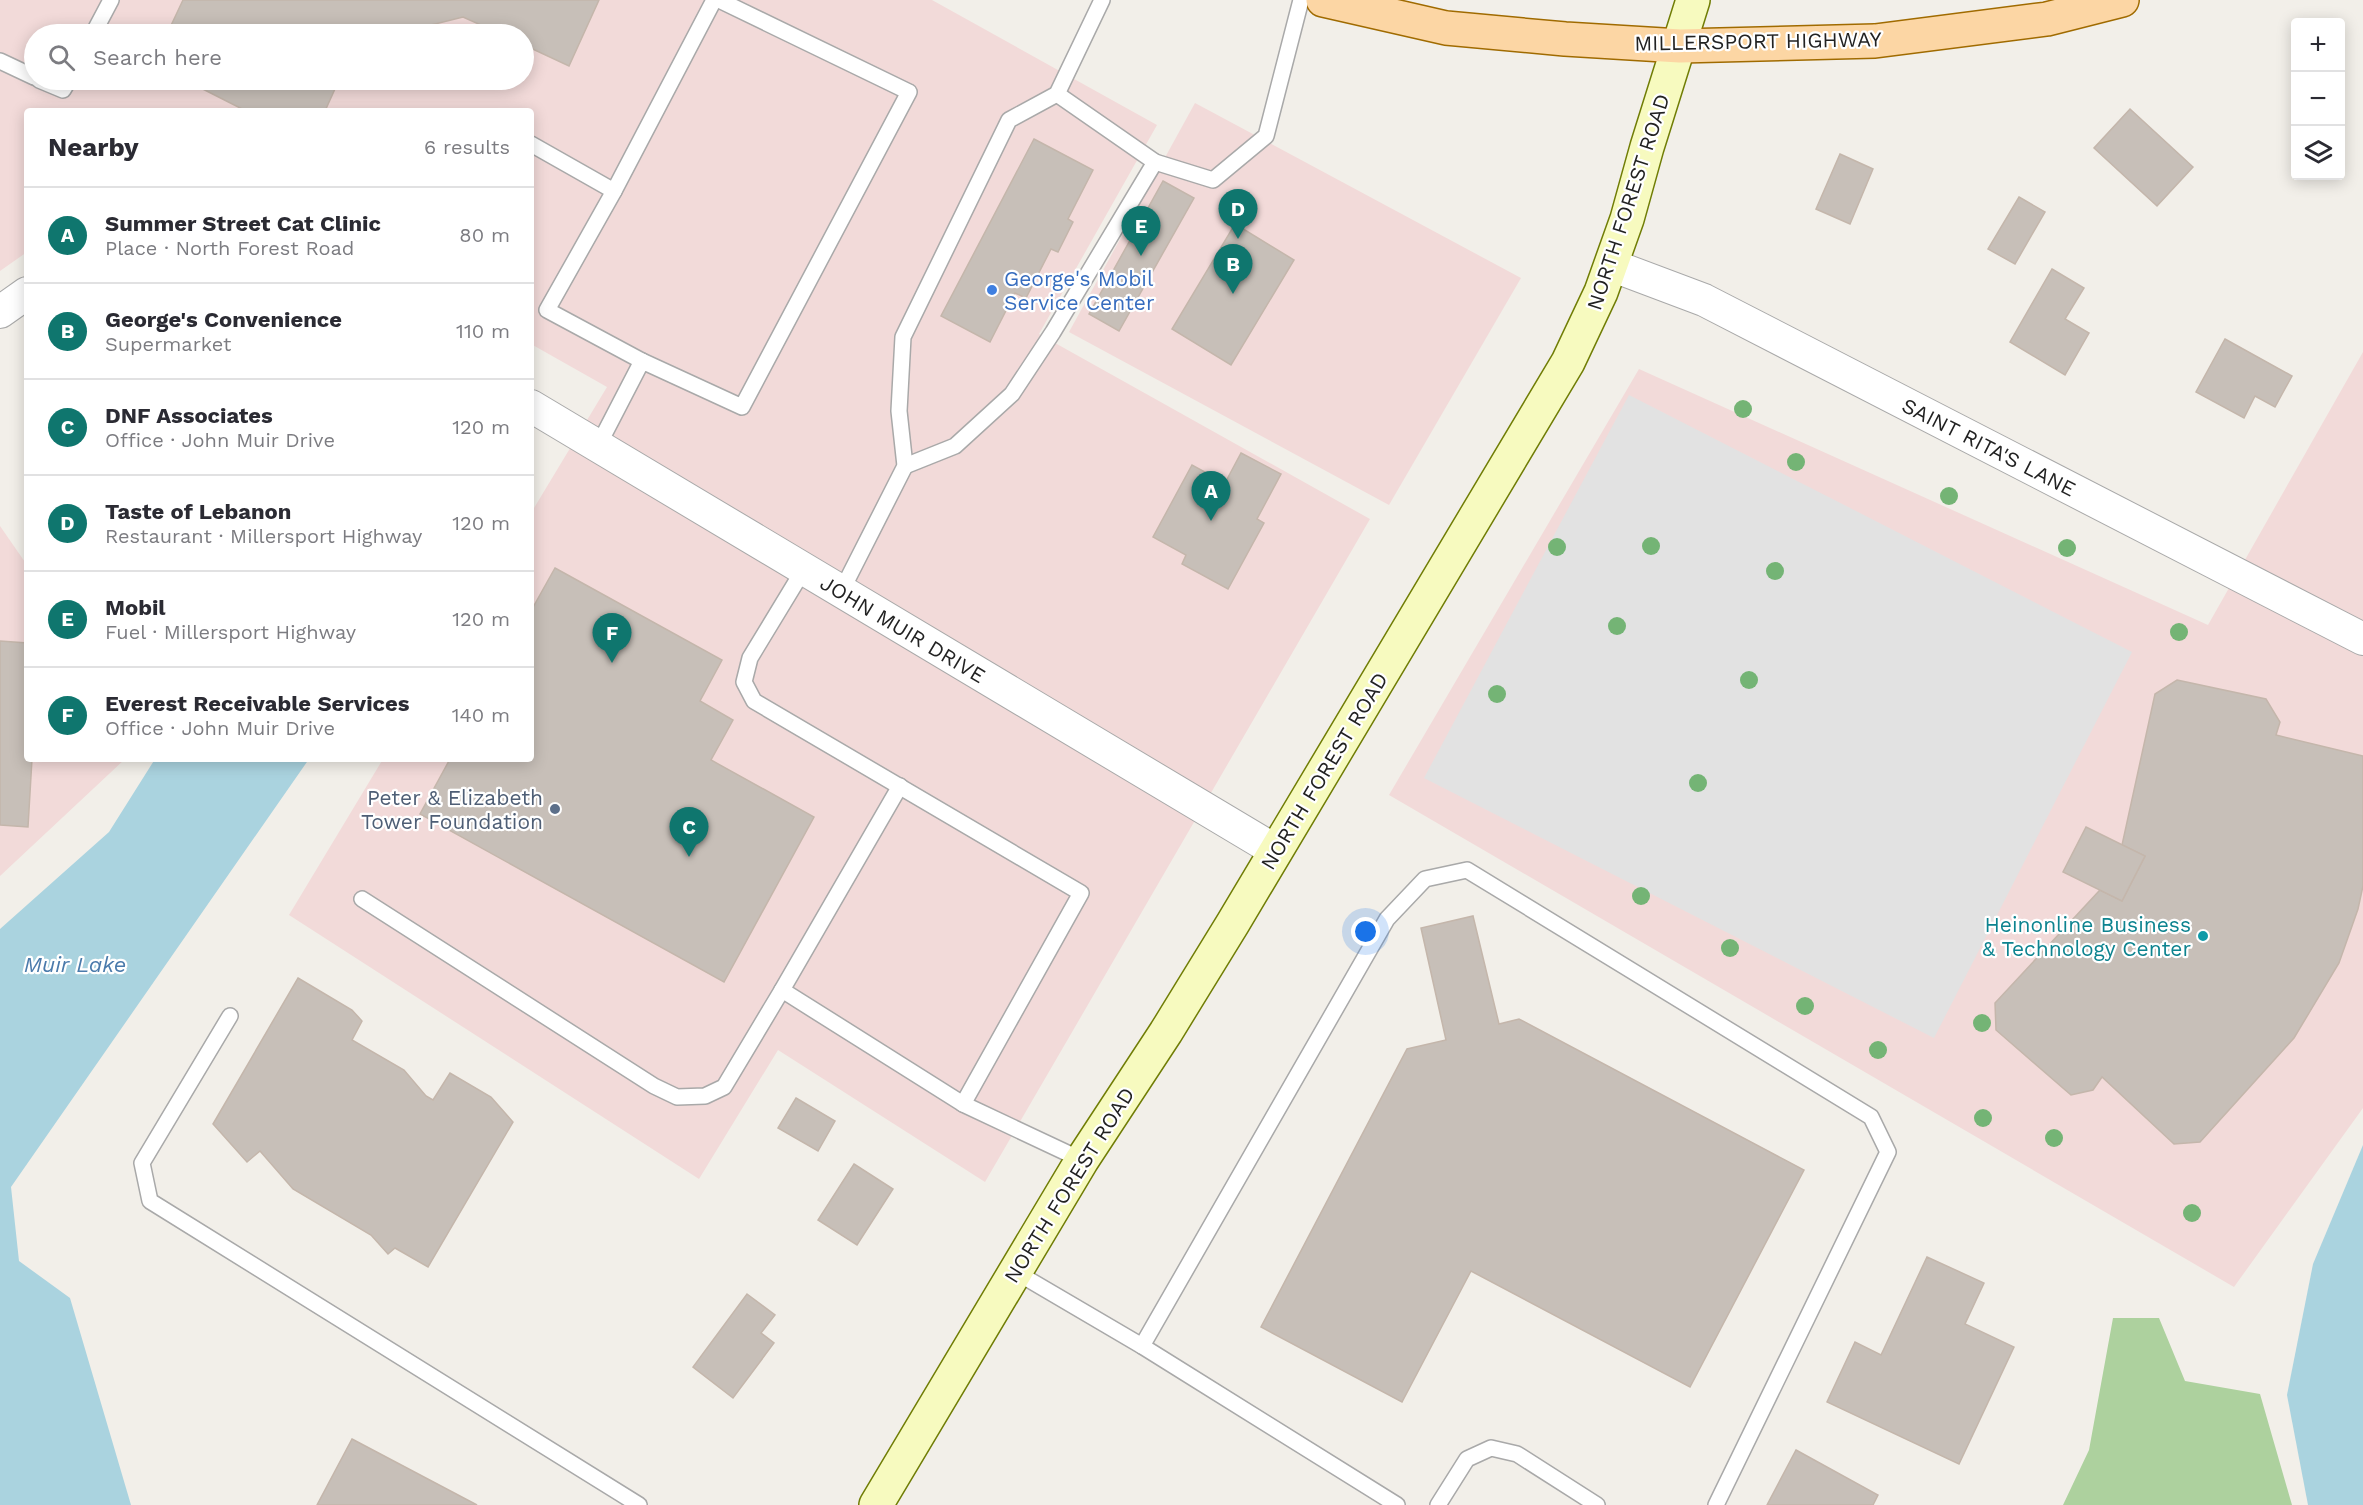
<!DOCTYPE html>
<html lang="en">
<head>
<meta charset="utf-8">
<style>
  body { margin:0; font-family:"Work Sans",sans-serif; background:#f7f7f7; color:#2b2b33 }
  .controls { position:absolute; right:18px; top:18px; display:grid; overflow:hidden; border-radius:6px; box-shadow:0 3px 15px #0003 }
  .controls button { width:54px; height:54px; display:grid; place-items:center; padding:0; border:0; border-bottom:2px solid #e1e1e2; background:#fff; color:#2b2b33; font:30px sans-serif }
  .you { position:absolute; left:1366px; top:932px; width:21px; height:21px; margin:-15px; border:4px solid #fff; border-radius:50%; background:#1a73e8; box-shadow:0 0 0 9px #1a73e833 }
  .badge { display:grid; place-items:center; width:39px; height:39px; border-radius:50%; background:#0f766e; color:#fff; font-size:20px; font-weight:700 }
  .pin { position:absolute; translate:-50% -50px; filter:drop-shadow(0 2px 3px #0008) }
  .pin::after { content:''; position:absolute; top:32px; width:21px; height:18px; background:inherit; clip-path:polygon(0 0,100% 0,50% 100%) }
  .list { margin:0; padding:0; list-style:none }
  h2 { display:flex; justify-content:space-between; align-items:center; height:78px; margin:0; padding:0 24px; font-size:26px }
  h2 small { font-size:20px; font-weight:400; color:#7c7c81 }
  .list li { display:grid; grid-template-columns:39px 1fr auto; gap:18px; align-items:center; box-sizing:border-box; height:96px; padding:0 24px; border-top:2px solid #e1e1e2 }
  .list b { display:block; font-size:22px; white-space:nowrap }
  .list p { margin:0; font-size:20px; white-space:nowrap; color:#7c7c81 }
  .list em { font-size:20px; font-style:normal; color:#7c7c81 }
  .icon { flex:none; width:33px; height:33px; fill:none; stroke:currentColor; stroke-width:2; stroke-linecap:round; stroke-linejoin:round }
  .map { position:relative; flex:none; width:2363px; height:1505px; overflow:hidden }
  .search { position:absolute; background:#fff; box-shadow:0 3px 15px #0003; left:24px; top:24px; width:510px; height:66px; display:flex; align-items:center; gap:15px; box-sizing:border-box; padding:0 21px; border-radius:33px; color:#7c7c81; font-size:22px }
  .panel { position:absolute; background:#fff; box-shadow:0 3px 15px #0003; left:24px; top:108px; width:510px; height:654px; border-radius:6px }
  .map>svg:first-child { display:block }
  .commercial { fill:#f2dad9; fill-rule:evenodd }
  .forest { fill:#add19e }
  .parking { fill:#e2e2e2 }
  .water { fill:#aad3df }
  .building { fill:#c7bfb8; stroke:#c4b6ab; stroke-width:1.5 }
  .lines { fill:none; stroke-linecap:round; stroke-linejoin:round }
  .lane-casing { stroke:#a9a9a9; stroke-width:18 }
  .street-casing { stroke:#a9a9a9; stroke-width:34 }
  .secondary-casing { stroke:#707d05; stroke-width:36 }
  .primary-casing { stroke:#a06b00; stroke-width:36 }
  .lane { stroke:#fff; stroke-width:15 }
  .street { stroke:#fff; stroke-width:32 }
  .secondary { stroke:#f7fabf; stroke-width:33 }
  .primary { stroke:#fcd6a4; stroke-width:33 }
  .tree { fill:#74b475 }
  .shop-dot { fill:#3f7fe0; stroke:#fff; stroke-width:2 }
  .service-dot { fill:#5c6f8a; stroke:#fff; stroke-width:2 }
  .culture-dot { fill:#0f9aa8; stroke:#fff; stroke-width:2 }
  .labels { text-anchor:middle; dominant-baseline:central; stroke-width:4.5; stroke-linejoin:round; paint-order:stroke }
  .street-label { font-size:21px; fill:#222; stroke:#fff }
  .shop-label { font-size:21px; fill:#366cbe; stroke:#fff; text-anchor:start }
  .service-label { font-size:21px; fill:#4e5e75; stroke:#fff; text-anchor:end }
  .culture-label { font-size:21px; fill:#0d838f; stroke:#fff; text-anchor:end }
  .water-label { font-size:22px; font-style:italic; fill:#4a7aab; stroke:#fff }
</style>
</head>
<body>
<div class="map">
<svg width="2363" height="1505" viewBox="0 0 2363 1505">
  <rect width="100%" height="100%" fill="#f2efe9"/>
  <!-- commercial -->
  <g class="commercial">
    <path d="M0,0h932l225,125 -118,209 331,185 -385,663 -207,-132 -79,129 -410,-264 94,-156h148v-246l76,-126 -76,-43v-233h-504v141l-27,19zM34,34h490v46h-490z"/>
    <path d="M1195,103l326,175 -132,227 -320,-173z"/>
    <path d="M2363,352v756l-129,179 -845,-492 250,-426 569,256z"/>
    <path d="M0,526l27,39v194h98l-125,117z"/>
  </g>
  <!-- forest -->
  <path class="forest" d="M2113,1318h46l26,63 75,13 32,111h-229l26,-55z"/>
  <!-- parking -->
  <path class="parking" d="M1629,395l503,257 -198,386 -510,-260z"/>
  <!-- water -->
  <g class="water">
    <path d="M155,759h154l-298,428 8,74 51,37 61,207h-131v-576l109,-97z"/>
    <path d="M2363,1145v360h-55l-21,-110 26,-131z"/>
  </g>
  <!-- building -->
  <g class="building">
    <path d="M183,0h416l-30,66 -45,-21v-11h-23l-38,-17 -68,17h-228z"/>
    <path d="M185,80h154l-14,31h-79z"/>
    <path d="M2130,109l63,58 -36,39 -63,-58z"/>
    <path d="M1034,139l59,31 -25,49 5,3 -15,30 -7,-3 -25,49 -11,-5 -25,49 -49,-26z"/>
    <path d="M1840,154l33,15 -23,55 -34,-15z"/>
    <path d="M1163,181l31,17 -75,133 -30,-17z"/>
    <path d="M2019,197l26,15 -30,52 -27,-15z"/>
    <path d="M1235,224l59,36 -63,105 -59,-36z"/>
    <path d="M2052,269l32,19 -19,31 24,14 -24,42 -55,-33z"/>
    <path d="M2225,339l67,37 -17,31 -20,-11 -11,22 -48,-26z"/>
    <path d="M1241,453l40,21 -24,45 7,4 -36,66 -46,-25 4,-9 -33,-18 39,-72 33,18z"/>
    <path d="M555,568l167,92 -22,41 33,19 -22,40 103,57 -90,165 -304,-168 30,-55h81v-148z"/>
    <path d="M0,641l27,2v116h5l-4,68 -28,-2z"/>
    <path d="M2177,680l89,19 14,23 -4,13 87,21v130l-5,23 -19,54 -45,75 -94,104 -26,2 -72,-67 -9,13 -22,5 -75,-65 -1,-27 105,-113 22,11 23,-45 -23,-11 33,-151z"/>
    <path d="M2086,827l59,29 -23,45 -59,-29z"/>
    <path d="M1473,916l26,108 20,-5 285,151 -114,217 -219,-116 -69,131 -141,-75 146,-278 39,-9 -25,-112z"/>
    <path d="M298,978l54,32 10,11 -10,19 52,30 22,26 7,4 17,-27 41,24 22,25 -85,145 -33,-19 -7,6 -17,-19 -78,-46 -33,-38 -13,11 -34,-38z"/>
    <path d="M796,1098l39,23 -17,30 -40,-23z"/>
    <path d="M854,1164l39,25 -36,56 -39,-25z"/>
    <path d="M1927,1257l57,26 -19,41 49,23 -55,117 -132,-62 28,-60 26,13z"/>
    <path d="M747,1294l28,21 -14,18 13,10 -41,55 -40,-31z"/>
    <path d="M352,1439l125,66h-160z"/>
    <path d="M1796,1450l82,45 -5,10h-106z"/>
  </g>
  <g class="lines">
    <!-- lane casing -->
    <g class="lane-casing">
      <g id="lane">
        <path d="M93,34l18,-34"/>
        <path d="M0,61l34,16"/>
        <path d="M39,80l24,10 6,-10"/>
        <path d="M1057,94l98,68 58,18 53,-44 35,-136"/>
        <path d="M531,144l83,47 100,-191"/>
        <path d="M614,191l-67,119 95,51"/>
        <path d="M598,446l44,-85 100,46 167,-315 -190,-92"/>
        <path d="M905,466l50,-20 57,-52 41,-62 102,-170"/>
        <path d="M804,569l-54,89 -6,24 10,19 327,192 -118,211 119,56"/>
        <path d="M841,592l64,-126 -6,-55 4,-74 106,-217 48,-26 45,-94"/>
        <path d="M900,786l-118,204 181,114"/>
        <path d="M362,899l292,187 23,11 28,-1 19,-9 58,-97"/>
        <path d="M230,1016l-88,147 8,38 489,304"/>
        <path d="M1014,1271l128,75 255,159"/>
        <path d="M1142,1346l245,-427 38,-40 42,-9 404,247 17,35 -172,353"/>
        <path d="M1438,1505l29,-46 24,-11 26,6 80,51"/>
      </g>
    </g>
    <!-- street casing -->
    <g class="street-casing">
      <g id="street">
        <path d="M1611,265l93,35 659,339"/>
        <path d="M0,312l27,-19"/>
        <path d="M531,406l745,445"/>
      </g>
    </g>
    <!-- secondary casing -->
    <g class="secondary-casing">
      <path id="secondary" d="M876,1505l206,-345 84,-128 67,-109 335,-561 33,-70 26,-73 20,-72 46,-147"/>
    </g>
    <!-- primary casing -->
    <g class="primary-casing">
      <path id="primary" d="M1323,0l123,28 119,11 115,7 195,-5 172,-22 75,-19"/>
    </g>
    <!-- lane -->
    <use href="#lane" class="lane"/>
    <!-- street -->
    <use href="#street" class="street"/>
    <!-- secondary -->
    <use href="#secondary" class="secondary"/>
    <!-- primary -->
    <use href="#primary" class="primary"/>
  </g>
  <!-- trees -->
  <g class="tree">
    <circle cx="1743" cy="409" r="9"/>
    <circle cx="1796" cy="462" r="9"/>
    <circle cx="1949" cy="496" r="9"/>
    <circle cx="1651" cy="546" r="9"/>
    <circle cx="1557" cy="547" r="9"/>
    <circle cx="2067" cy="548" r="9"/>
    <circle cx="1775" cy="571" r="9"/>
    <circle cx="1617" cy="626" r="9"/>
    <circle cx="2179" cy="632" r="9"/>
    <circle cx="1749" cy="680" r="9"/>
    <circle cx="1497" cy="694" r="9"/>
    <circle cx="1698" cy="783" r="9"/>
    <circle cx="1641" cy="896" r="9"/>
    <circle cx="1730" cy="948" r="9"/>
    <circle cx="1805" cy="1006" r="9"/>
    <circle cx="1982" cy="1023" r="9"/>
    <circle cx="1878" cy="1050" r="9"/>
    <circle cx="1983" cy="1118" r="9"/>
    <circle cx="2054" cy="1138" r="9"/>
    <circle cx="2192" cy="1213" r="9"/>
  </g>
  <!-- markers -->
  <circle class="shop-dot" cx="992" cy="290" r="6"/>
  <circle class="service-dot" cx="555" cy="809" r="6"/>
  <circle class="culture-dot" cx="2203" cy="936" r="6"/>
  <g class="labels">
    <!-- street labels -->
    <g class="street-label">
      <text transform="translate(1758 41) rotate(-1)">MILLERSPORT HIGHWAY</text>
      <text transform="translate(1628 202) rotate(-72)">NORTH FOREST ROAD</text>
      <text transform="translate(1989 447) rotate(27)">SAINT RITA'S LANE</text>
      <text transform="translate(903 629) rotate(31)">JOHN MUIR DRIVE</text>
      <text transform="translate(1324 771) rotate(-59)">NORTH FOREST ROAD</text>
      <text transform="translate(1069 1185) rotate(-58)">NORTH FOREST ROAD</text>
    </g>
    <!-- shop labels -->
    <g class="shop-label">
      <text x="1004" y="278">George's Mobil<tspan x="1004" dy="24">Service Center</tspan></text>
    </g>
    <!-- service labels -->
    <g class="service-label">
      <text x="543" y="797">Peter &amp; Elizabeth<tspan x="543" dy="24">Tower Foundation</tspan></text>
    </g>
    <!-- culture labels -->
    <g class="culture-label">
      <text x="2191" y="924">Heinonline Business<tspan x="2191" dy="24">&amp; Technology Center</tspan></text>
    </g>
    <!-- water labels -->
    <g class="water-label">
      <text x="75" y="964">Muir Lake</text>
    </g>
  </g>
</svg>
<div class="controls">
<button>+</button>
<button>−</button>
<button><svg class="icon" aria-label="layers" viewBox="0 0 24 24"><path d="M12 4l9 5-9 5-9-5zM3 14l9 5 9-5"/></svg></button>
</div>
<div class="you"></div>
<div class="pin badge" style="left:1211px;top:521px">A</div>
<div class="pin badge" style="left:1233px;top:294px">B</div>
<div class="pin badge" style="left:689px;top:857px">C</div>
<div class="pin badge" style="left:1238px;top:239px">D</div>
<div class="pin badge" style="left:1141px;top:256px">E</div>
<div class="pin badge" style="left:612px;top:663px">F</div>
<div class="search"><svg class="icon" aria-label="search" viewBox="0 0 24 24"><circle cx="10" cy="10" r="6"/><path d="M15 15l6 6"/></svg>Search here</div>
<section class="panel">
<h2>Nearby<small>6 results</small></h2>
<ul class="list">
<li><span class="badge">A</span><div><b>Summer Street Cat Clinic</b><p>Place · North Forest Road</p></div><em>80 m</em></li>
<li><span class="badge">B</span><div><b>George's Convenience</b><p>Supermarket</p></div><em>110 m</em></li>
<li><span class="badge">C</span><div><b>DNF Associates</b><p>Office · John Muir Drive</p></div><em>120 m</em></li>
<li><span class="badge">D</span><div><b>Taste of Lebanon</b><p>Restaurant · Millersport Highway</p></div><em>120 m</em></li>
<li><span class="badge">E</span><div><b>Mobil</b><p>Fuel · Millersport Highway</p></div><em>120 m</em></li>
<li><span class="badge">F</span><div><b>Everest Receivable Services</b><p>Office · John Muir Drive</p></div><em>140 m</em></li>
</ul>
</section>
</div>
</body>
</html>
